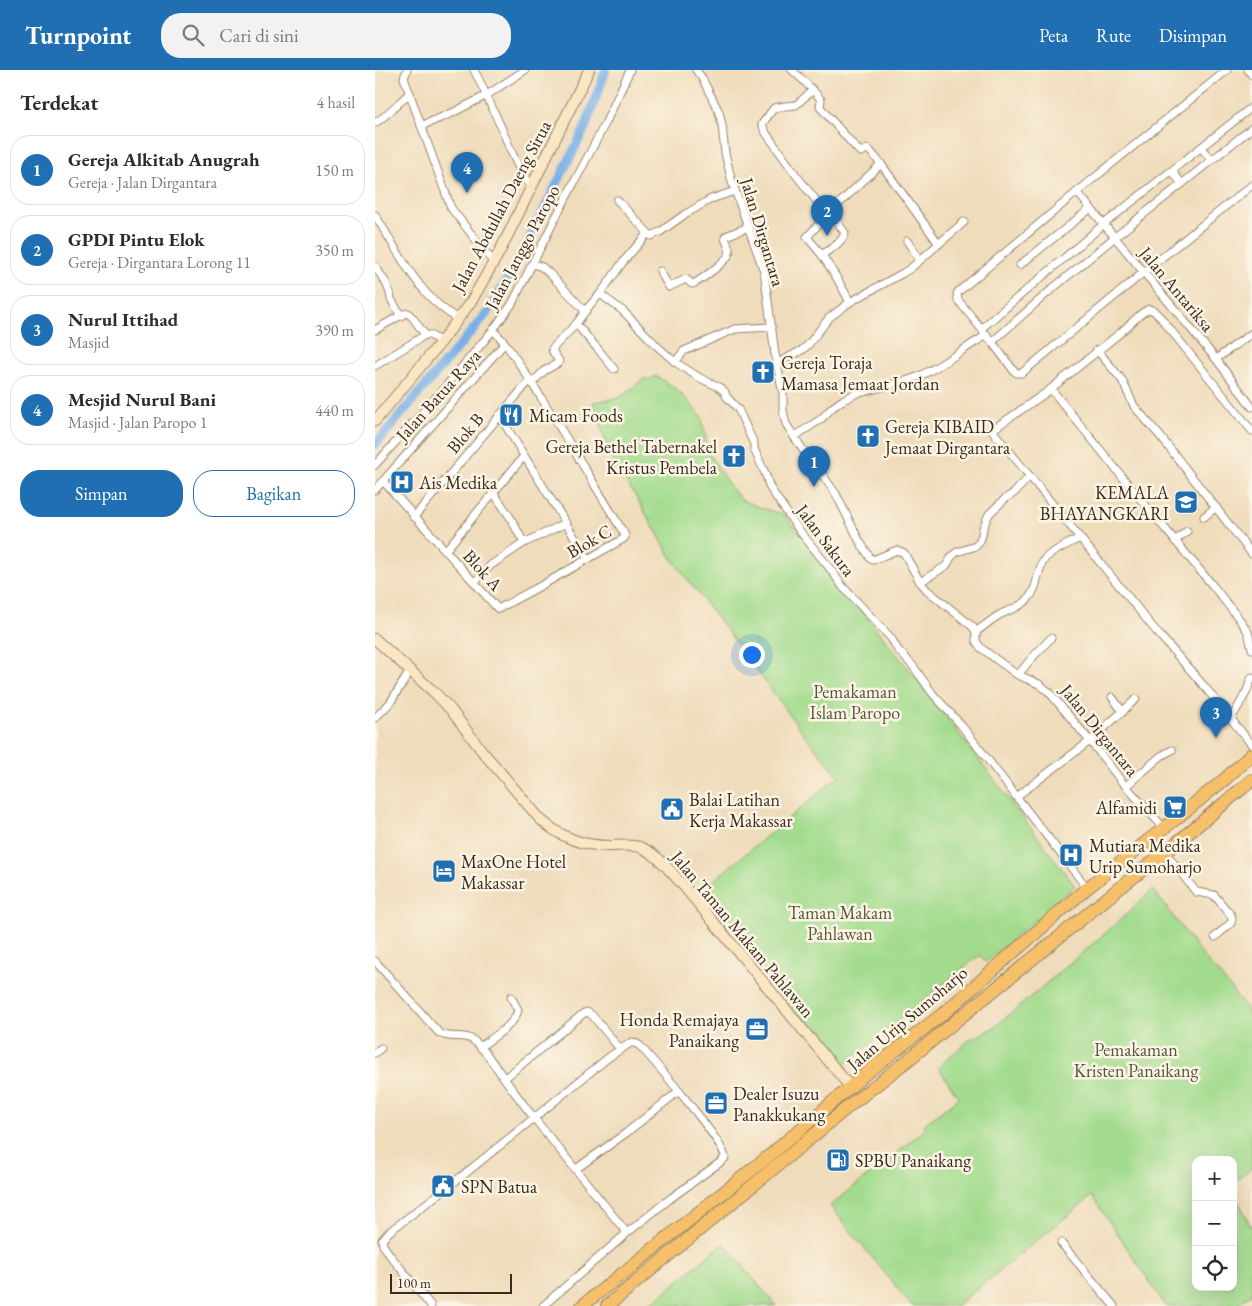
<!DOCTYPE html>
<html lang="id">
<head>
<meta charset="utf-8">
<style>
  body { margin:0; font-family:"EB Garamond",serif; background:#f2f2f3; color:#2b2b33 }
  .controls { position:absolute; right:15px; bottom:15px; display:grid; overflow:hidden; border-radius:10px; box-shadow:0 5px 20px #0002 }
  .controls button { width:45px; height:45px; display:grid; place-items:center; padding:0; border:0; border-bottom:1px solid #e1e1e2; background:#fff; color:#2b2b33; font:25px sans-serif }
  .scale { position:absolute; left:15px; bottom:12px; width:122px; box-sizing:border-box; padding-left:5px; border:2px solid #3b2a1e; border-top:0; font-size:14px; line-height:18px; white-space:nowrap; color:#3b2a1e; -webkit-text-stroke:4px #fcf5e5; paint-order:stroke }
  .you { position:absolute; left:376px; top:584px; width:18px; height:18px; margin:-12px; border:4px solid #fff; border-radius:50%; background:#1a73e8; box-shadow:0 0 0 8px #1a73e833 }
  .badge { display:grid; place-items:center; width:32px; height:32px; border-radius:50%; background:#1f6fb2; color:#fff; font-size:16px; font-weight:700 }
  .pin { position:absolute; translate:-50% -41px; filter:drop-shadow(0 1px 2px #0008) }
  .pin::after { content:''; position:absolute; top:26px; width:18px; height:15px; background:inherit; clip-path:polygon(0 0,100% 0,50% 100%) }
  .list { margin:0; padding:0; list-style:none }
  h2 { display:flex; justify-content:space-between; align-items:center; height:65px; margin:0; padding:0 20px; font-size:21px }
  h2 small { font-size:16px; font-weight:400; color:#7c7c81 }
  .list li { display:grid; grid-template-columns:32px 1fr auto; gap:15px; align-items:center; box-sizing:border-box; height:70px; margin:0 10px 10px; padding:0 10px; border:1px solid #e1e1e2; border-radius:20px }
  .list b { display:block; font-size:19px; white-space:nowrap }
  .list p { margin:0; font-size:16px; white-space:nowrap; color:#7c7c81 }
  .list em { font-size:16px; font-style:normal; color:#7c7c81 }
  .actions { display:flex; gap:10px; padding:15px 20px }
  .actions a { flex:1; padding:11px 0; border:1px solid #1f6fb2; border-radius:20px; text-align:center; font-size:18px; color:#1f6fb2 }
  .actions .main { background:#1f6fb2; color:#fff }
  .icon { flex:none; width:28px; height:28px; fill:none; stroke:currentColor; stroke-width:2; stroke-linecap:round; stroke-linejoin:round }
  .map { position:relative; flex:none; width:877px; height:1236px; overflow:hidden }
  header { display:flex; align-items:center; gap:30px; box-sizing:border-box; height:70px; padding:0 25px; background:#1f6fb2; color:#fff }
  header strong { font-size:24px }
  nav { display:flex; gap:28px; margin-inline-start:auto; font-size:18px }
  .search { width:350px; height:45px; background:#f2f2f3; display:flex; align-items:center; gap:12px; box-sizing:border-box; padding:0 18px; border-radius:20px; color:#7c7c81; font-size:19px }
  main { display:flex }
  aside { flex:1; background:#fff }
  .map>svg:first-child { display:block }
  .green { fill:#a2db8d; stroke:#6e8256 }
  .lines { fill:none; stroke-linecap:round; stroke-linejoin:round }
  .canal { stroke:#79b0e8; stroke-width:9 }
  .street-casing { stroke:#95836c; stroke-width:9 }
  .secondary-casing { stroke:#95836c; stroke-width:12 }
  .highway-casing { stroke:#95836c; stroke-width:14 }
  .street { stroke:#fff; stroke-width:7 }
  .secondary { stroke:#fbe6c4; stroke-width:10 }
  .highway { stroke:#f6c06b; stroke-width:12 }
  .labels { text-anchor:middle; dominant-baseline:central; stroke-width:5; stroke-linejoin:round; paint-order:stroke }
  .street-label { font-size:18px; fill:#3b2a1e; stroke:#fcf5e5 }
  .poi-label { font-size:18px; fill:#3b2a1e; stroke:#fcf5e5; text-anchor:start }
  .park-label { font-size:18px; fill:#55563a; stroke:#fcf5e5 }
</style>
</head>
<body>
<header>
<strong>Turnpoint</strong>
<div class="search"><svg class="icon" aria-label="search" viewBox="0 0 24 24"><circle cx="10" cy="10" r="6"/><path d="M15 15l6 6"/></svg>Cari di sini</div>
<nav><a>Peta</a><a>Rute</a><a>Disimpan</a></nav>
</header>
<main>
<aside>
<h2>Terdekat<small>4 hasil</small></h2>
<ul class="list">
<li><span class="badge">1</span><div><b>Gereja Alkitab Anugrah</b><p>Gereja · Jalan Dirgantara</p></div><em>150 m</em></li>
<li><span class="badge">2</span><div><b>GPDI Pintu Elok</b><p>Gereja · Dirgantara Lorong 11</p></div><em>350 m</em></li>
<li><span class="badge">3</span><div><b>Nurul Ittihad</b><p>Masjid</p></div><em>390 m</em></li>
<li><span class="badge">4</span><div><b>Mesjid Nurul Bani</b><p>Masjid · Jalan Paropo 1</p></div><em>440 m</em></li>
</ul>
<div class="actions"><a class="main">Simpan</a><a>Bagikan</a></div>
</aside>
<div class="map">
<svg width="877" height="1236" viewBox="0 0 877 1236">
  <rect width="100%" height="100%" fill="#fcf5e5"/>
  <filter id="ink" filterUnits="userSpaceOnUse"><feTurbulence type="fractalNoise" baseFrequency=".02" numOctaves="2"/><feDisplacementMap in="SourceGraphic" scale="10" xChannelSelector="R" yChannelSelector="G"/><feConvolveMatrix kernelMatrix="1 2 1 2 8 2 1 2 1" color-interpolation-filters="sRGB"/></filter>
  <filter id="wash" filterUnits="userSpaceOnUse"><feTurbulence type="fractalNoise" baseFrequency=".0096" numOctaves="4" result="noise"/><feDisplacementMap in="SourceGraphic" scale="20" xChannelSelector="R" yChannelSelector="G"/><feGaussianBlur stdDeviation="1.12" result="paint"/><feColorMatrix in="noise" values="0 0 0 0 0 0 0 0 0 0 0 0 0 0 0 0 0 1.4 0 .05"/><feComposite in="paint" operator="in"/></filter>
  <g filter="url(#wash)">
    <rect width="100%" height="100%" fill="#efdcbb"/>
    <!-- green -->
    <g class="green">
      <path d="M281,306l22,14 23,26 9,39 15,24 16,21 18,7 26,8 149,186 141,185 -89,76 -6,-7 -140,113 -139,-177 138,-115 -33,-39 -62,-84 -72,-94 -33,-57 -28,-44 -18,-56 26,-4 26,-20 3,2z"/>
      <path d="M777,820l4,4 54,71 10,10 32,41v152l-19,15v-23h-37v127h37v-89l6,4 11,23h2v68l-16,13 -4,-2 -3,2h-63l-74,-110 -136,110h-44l-82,-100 96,-77 -3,-4 36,-27 -21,-31 31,-27 26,-13 121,-103z"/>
      <path d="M349,1173l52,63h-128z"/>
    </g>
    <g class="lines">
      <!-- canal -->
      <path class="canal" d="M0,375l113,-133 30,-51 67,-133 21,-58"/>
    </g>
  </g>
  <g filter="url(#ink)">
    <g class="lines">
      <!-- street casing -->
      <g class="street-casing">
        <g id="street">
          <path d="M32,0l-3,8 47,130 43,55"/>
          <path d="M99,0c10,19 18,38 27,57 9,21 16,42 31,60"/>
          <path d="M321,0l6,8 17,34 3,13 3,28 7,29 32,89 11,83 8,39v18l3,13 17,26 9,10 24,34 24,48 11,17 2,1 24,-10 7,3 16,29 7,8 46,37 3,5v9l5,7 35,26 23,10 10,8 50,60 23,30 42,46"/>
          <path d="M417,0c10,9 21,19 29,30l-1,7 37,42 4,3 6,-3 3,2 11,13 58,80"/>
          <path d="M852,0l-150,122 -119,100 -1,2 1,6 34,42 22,29 3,2h5l122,-101 108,-87"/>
          <path d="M873,0l4,5"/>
          <path d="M438,20l-17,15 -11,1 -11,2 -12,16 4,9 30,42 23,29 17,16 9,13c-3,10 -15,16 -23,22"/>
          <path d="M0,53c13,-8 23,-20 35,-30"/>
          <path d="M46,56l31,-13 35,-18 38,-25"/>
          <path d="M826,78l11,12"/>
          <path d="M797,101l10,13"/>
          <path d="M702,122l139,167 36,48"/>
          <path d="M0,145c18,28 33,59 56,83 8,8 18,15 27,22"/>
          <path d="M273,163l3,3 9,-4 24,-17 27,-16 24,-8"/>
          <path d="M532,171l13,19"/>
          <path d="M158,194l9,3 8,7 35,37"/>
          <path d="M645,195l71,-57"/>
          <path d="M0,196l11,17 4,10 1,6 10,17"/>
          <path d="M285,201l9,16 17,-8 6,5 3,-1c7,-4 32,-22 34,-29 2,-5 -3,-12 -4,-16l1,-2 22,-9"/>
          <path d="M225,224l23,17 34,35 18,16 25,16 19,9 6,5 1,4 12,13 16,35v5l11,24 5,15 29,42 32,40 12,17 48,51 7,12 15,16 20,28 28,31 126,163"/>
          <path d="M475,232l-12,-22 -16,-25 -15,-18 22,-24 52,-49"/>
          <path d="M201,254l21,24 17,21"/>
          <path d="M607,258l122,-104 148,-117"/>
          <path d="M0,260l28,-16 5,-1 5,5 12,17"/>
          <path d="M617,272l60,-53 63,-52 137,-109"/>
          <path d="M722,280l25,30 12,26 26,30 92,118"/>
          <path d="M841,289l36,-26"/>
          <path d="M300,292l9,-11 51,-22 37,-2"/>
          <path d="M403,293l24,-13 6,-5 21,-27 21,-16 53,-29 8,-5 53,-46"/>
          <path d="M0,296l50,-31h5l11,7"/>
          <path d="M157,313l12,-12 14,-8 1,-2 -6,-9 -1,-3 24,-25 14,-19 11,-12 22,-31 25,-29 -31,-33"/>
          <path d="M676,319l86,106 76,91 27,34 8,12 4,17"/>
          <path d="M124,345l89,144"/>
          <path d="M877,361l-91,-113 -7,-7 -5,-2 -7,4 -22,20 -73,59 -55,38 164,201 48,55 48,59"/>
          <path d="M419,367l27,-18 12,-12 10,-7 16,-8h5c17,-6 36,-8 53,-15 24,-10 47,-29 70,-42"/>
          <path d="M0,395l72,-80 46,-55 19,-26 44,-87 50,-95 24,-52"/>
          <path d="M8,411l115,128 46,-25 79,-45 2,-2v-2c-40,-65 -77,-131 -120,-192"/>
          <path d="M0,420l130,-147 -12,-13"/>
          <path d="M118,422l17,25 14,26"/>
          <path d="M39,447l116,-137"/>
          <path d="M829,447l12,-10"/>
          <path d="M800,471l12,-10"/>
          <path d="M70,481l79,-95"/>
          <path d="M100,512l16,-17 33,-22 42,-20"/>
          <path d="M545,512l26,-16 6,-10 5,-4 19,-6 4,-5 2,-6 1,-7 6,-14 17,-16 8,-5 16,-17"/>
          <path d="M601,562c8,-6 16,-13 25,-18 9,-4 20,-7 27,-15 11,-12 8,-27 16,-39 4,-7 28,-18 36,-22"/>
          <path d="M643,605l13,-16 20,-21"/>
          <path d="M737,627l11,15"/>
          <path d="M0,648l15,-15 20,-32"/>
          <path d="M856,649l15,-26 6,-16"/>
          <path d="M751,716l35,-30 11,-6"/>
          <path d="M641,727l74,-56 46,-42"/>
          <path d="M790,782l31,40 18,3 17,20 1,3 -1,5 -16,14"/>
          <path d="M0,891l64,72c11,7 24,0 34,7 9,6 16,18 23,27 12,17 25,34 38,51l-68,55 -77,59 -7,8 1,5 6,9 42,52"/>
          <path d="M105,977c12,-9 35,-22 38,-37l-7,-13"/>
          <path d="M0,983l6,-5"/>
          <path d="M130,1008l79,-65 3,-1 5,3 28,34"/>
          <path d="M201,1099l50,-36 53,-42"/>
          <path d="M686,1173l53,63"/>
          <path d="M168,1236l84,-73 44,-35 51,-37c1,-1 2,-2 3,-3 2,-13 -73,-99 -86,-113l-7,-3 -23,15 -75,61 93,115"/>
        </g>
      </g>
      <!-- secondary casing -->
      <g class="secondary-casing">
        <g id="secondary">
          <path d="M0,351l66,-79 31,-42 28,-49 89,-181"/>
          <path d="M0,569l61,55 15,16 31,41 58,68c21,19 43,27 71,27 10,0 21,-2 31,2 16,7 28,23 40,36l169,204"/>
        </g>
      </g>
      <!-- highway casing -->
      <g class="highway-casing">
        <g id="highway">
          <path d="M207,1236l187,-150 100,-85 75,-58 143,-125 76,-59 61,-49 28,-26"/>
          <path d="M232,1236l242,-200 59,-46 209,-170 57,-45 78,-65"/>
        </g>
      </g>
      <!-- street -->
      <use href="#street" class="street"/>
      <!-- secondary -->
      <use href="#secondary" class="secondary"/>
      <!-- highway -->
      <use href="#highway" class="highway"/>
    </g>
  </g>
  <!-- icons -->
  <defs>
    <g id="church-square" transform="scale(1.25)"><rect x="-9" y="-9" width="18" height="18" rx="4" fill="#1f6fb2" stroke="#fcf5e5"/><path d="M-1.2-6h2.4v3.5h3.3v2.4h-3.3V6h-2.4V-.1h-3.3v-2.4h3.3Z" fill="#fff"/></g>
    <g id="restaurant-square" transform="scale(1.25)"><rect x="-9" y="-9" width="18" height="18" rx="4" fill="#1f6fb2" stroke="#fcf5e5"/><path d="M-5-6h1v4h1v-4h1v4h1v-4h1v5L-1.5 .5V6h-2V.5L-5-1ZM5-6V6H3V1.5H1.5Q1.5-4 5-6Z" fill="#fff"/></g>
    <g id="hospital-square" transform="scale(1.25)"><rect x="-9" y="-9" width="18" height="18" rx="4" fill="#1f6fb2" stroke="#fcf5e5"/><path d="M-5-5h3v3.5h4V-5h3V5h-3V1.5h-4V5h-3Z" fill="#fff"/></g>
    <g id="school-square" transform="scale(1.25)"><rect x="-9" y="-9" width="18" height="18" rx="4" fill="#1f6fb2" stroke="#fcf5e5"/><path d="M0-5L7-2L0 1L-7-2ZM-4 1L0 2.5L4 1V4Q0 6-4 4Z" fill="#fff"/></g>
    <g id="supermarket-square" transform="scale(1.25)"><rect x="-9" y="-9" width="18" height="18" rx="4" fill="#1f6fb2" stroke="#fcf5e5"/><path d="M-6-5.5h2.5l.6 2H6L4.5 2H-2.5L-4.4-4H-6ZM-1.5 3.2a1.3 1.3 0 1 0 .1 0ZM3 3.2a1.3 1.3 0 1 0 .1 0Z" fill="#fff"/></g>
    <g id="civic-square" transform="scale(1.25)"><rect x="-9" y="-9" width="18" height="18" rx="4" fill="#1f6fb2" stroke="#fcf5e5"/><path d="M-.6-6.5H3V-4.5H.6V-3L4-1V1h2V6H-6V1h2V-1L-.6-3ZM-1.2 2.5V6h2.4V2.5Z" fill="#fff"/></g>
    <g id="hotel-square" transform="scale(1.25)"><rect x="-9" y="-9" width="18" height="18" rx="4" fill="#1f6fb2" stroke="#fcf5e5"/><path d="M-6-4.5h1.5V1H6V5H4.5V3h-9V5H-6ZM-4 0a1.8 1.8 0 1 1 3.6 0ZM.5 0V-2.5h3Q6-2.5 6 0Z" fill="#fff"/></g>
    <g id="office-square" transform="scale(1.25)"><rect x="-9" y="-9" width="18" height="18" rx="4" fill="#1f6fb2" stroke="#fcf5e5"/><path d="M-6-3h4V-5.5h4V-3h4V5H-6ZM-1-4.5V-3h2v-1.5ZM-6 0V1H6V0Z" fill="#fff"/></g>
    <g id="fuel-square" transform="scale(1.25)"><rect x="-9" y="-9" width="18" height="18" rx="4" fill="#1f6fb2" stroke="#fcf5e5"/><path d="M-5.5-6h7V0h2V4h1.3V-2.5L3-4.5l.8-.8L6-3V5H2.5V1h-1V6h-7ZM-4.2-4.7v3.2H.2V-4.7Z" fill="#fff"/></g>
  </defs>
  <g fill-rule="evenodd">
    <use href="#church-square" x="388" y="302"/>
    <use href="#restaurant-square" x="136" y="345"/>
    <use href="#church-square" x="493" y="366"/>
    <use href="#church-square" x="359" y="386"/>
    <use href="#hospital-square" x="27" y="412"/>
    <use href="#school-square" x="811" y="432"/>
    <use href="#supermarket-square" x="800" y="737"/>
    <use href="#civic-square" x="297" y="739"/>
    <use href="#hospital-square" x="696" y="785"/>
    <use href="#hotel-square" x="69" y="801"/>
    <use href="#office-square" x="382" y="959"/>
    <use href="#office-square" x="341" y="1033"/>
    <use href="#fuel-square" x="463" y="1090"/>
    <use href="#civic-square" x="68" y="1116"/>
  </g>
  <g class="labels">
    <!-- street labels -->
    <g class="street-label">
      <text transform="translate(126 136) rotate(-62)">Jalan Abdullah Daeng Sirua</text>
      <text transform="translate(388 162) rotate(73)">Jalan Dirgantara</text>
      <text transform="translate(147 177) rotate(-62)">Jalan Janggo Paropo</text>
      <text transform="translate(802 219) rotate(50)">Jalan Antariksa</text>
      <text transform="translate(63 325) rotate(-48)">Jalan Batua Raya</text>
      <text transform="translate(90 363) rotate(-50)">Blok B</text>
      <text transform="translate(451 470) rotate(53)">Jalan Sakura</text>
      <text transform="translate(214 471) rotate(-30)">Blok C</text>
      <text transform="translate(108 500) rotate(48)">Blok A</text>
      <text transform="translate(725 660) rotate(51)">Jalan Dirgantara</text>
      <text transform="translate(368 864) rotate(50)">Jalan Taman Makam Pahlawan</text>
      <text transform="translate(532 948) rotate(-40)">Jalan Urip Sumoharjo</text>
    </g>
    <!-- poi labels -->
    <g class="poi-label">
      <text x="406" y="292">Gereja Toraja<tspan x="406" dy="21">Mamasa Jemaat Jordan</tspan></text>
      <text x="154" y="345">Micam Foods</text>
      <text x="510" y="356">Gereja KIBAID<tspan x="510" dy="21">Jemaat Dirgantara</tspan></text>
      <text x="342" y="376" text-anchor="end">Gereja Bethel Tabernakel<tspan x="342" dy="21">Kristus Pembela</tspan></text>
      <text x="44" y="412">Ais Medika</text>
      <text x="794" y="422" text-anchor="end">KEMALA<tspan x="794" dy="21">BHAYANGKARI</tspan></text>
      <text x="314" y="729">Balai Latihan<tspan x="314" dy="21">Kerja Makassar</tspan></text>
      <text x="782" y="737" text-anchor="end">Alfamidi</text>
      <text x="714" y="775">Mutiara Medika<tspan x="714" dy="21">Urip Sumoharjo</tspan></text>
      <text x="86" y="791">MaxOne Hotel<tspan x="86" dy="21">Makassar</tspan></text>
      <text x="364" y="949" text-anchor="end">Honda Remajaya<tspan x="364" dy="21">Panaikang</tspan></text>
      <text x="358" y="1023">Dealer Isuzu<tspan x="358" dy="21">Panakkukang</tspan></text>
      <text x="480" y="1090">SPBU Panaikang</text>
      <text x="86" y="1116">SPN Batua</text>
    </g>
    <!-- park labels -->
    <g class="park-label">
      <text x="480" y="621">Pemakaman<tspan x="480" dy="21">Islam Paropo</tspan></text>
      <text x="465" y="842">Taman Makam<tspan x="465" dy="21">Pahlawan</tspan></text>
      <text x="761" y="979">Pemakaman<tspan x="761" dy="21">Kristen Panaikang</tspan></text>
    </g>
  </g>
</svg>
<div class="controls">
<button>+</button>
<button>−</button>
<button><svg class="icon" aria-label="locate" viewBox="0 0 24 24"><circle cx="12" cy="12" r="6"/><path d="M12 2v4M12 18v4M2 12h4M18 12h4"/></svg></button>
</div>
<div class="scale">100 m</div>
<div class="you"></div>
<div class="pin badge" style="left:439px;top:417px">1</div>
<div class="pin badge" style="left:452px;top:166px">2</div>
<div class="pin badge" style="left:841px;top:668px">3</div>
<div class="pin badge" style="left:92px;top:123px">4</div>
</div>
</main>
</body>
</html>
